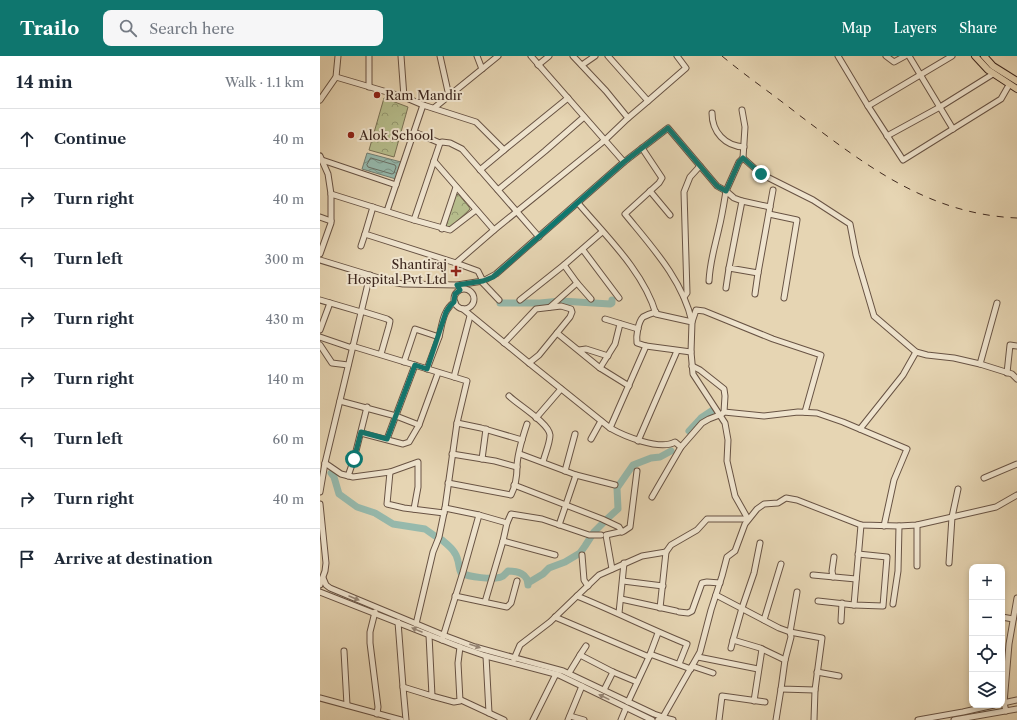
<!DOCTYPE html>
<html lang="en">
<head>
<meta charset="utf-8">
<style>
  body { margin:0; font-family:"Libre Caslon Text",serif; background:#f6f6f7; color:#1f2937 }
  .controls { position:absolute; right:12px; bottom:12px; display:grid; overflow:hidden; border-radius:8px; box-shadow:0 2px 6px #0003 }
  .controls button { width:36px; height:36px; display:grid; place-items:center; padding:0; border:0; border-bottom:1px solid #e0e1e3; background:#fff; color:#1f2937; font:20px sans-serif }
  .stop { position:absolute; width:12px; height:12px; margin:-9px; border:3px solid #0f766e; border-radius:50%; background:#fff }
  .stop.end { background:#0f766e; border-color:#fff; box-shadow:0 1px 4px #0008 }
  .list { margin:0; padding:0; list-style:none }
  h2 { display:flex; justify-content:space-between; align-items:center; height:52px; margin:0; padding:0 16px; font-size:17px }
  h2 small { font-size:13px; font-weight:400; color:#747a83 }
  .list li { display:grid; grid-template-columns:26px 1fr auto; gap:12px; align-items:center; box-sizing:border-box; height:60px; padding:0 16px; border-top:1px solid #e0e1e3 }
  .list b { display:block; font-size:15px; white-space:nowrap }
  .list em { font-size:13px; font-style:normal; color:#747a83 }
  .icon { flex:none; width:22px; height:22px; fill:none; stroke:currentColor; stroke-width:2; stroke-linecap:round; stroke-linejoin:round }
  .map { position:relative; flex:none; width:697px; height:664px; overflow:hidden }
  header { display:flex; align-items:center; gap:24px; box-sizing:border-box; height:56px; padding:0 20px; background:#0f766e; color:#fff }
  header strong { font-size:19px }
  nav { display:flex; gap:22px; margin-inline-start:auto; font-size:14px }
  .search { width:280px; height:36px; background:#f6f6f7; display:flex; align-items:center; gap:10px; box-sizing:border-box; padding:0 14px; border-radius:8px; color:#747a83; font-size:15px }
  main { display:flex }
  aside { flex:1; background:#fff }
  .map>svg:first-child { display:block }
  .park { fill:url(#park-crowns); stroke:#7a7256 }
  .water { fill:url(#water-waves); stroke:#737f74 }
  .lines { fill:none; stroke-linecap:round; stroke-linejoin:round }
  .shore { stroke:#6a7066; stroke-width:1 }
  .river { stroke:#96b9ac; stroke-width:7 }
  .minor-casing { stroke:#685344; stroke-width:7 }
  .major-casing { stroke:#3e281f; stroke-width:8 }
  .minor { stroke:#efe4ce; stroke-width:5 }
  .major { stroke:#e6d5b3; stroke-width:6 }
  .rail { stroke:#3e281f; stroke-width:1; stroke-dasharray:7 7; stroke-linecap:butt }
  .oneway { fill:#968676 }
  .route { stroke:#0f766e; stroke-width:5 }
  .poi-dot { fill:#8f2418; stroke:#efe4ce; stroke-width:1.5 }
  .labels { text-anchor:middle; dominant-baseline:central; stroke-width:4; stroke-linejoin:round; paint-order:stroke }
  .poi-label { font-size:13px; fill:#3e281f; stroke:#efe4ce; text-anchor:start }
</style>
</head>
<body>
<header>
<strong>Trailo</strong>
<div class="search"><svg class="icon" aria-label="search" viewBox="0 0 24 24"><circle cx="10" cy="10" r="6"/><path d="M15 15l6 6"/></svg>Search here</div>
<nav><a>Map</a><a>Layers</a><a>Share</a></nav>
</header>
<main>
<aside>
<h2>14 min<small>Walk · 1.1 km</small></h2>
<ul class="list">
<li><svg class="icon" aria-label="ahead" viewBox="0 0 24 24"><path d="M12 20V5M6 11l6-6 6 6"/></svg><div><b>Continue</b></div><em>40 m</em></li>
<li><svg class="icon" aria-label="right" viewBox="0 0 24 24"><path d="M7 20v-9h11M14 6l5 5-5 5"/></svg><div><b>Turn right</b></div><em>40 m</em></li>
<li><svg class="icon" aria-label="left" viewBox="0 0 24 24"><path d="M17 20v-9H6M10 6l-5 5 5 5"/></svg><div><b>Turn left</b></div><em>300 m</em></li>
<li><svg class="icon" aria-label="right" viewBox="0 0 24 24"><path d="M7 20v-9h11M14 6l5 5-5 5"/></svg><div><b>Turn right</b></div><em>430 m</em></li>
<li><svg class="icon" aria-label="right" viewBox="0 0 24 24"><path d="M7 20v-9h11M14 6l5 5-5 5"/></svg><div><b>Turn right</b></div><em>140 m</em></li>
<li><svg class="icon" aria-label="left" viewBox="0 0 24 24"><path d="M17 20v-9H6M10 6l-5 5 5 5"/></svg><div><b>Turn left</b></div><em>60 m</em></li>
<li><svg class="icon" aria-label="right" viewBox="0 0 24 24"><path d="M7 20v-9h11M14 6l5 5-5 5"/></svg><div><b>Turn right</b></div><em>40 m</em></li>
<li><svg class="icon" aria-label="arrive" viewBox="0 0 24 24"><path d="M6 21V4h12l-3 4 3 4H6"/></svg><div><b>Arrive at destination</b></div></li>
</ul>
</aside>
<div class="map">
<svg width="697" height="664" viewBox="0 0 697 664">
  <defs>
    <pattern id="park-crowns" width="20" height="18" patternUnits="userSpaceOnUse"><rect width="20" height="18" fill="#b6bd8c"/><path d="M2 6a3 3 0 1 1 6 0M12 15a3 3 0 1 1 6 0" fill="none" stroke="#959a72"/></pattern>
    <pattern id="water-waves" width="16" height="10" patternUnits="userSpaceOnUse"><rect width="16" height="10" fill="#96b9ac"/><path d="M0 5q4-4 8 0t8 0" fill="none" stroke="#7c968b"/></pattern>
  </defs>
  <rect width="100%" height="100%" fill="#e6d5b3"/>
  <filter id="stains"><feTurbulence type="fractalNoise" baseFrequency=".005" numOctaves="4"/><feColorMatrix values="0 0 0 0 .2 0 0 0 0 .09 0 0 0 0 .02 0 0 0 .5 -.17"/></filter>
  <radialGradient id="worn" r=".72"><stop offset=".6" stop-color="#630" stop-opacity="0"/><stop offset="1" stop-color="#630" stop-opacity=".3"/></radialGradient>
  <!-- park -->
  <g class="park">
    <path d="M64,42l24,9 -14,50 -25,-7z"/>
    <path d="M136,138l3,1 10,12 1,2 -19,18h-3l-2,-2z"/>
  </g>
  <!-- water -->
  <path class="water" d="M47,97l34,9 -5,17 -34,-10z"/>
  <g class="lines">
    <!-- shore -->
    <path class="shore" d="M51,102l24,7 1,2 -2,6 -2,1 -24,-7 -1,-2z"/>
    <!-- river -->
    <g class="river">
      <path d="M180,247h40l21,-2 49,3 2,-1v-3"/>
      <path d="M369,375l12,-13 12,-8"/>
      <path d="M11,417l3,4 5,17 18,13 18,6 18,11 32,5 10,7"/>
      <path d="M288,462l10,-9 -1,-21 16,-23 18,-7 9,-1 11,-6"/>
      <path d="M122,484c7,6 14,11 16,21 1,4 1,8 3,12 8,4 32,7 40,4 3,-1 5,-4 7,-6 10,0 20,3 20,14"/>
      <path d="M208,527l15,-9 6,-6 16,-6 15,-9 5,-7 9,-14 10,-10"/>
    </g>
    <!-- minor casing -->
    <g class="minor-casing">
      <g id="minor">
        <path d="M49,0v31"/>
        <path d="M120,0l9,40"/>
        <path d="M157,0l5,13"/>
        <path d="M288,0l40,45 -20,17"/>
        <path d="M518,0l30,50 35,54 98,-61 8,-14"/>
        <path d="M566,0l8,6 11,-6"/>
        <path d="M589,0l44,73"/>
        <path d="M218,9l11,-9"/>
        <path d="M262,9l13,-9"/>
        <path d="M16,21l68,20 -3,-41"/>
        <path d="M84,41l19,8"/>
        <path d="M0,44l16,-23 2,-21"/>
        <path d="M328,45l38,-33 -9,-12"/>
        <path d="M548,50l84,-50"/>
        <path d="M114,52l64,-52"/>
        <path d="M422,54l3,17 -2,31"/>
        <path d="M392,57c0,19 13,33 32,34"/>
        <path d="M94,76l26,11"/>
        <path d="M567,80l53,-29 53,-33"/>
        <path d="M322,92l20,30 -3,5 -34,31c26,32 58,66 67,108l4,-12 8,1 69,28 48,16 -16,57"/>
        <path d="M0,100l8,18 3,20v29l-11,31"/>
        <path d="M2,104l74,25"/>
        <path d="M304,106l44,-34 49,58 9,5 13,-29 4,-4 18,16 52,26 37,24 6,31 18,61 42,36 11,3 27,3 26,6 32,10 5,5"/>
        <path d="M160,114l24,-20"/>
        <path d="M178,134l47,-39 39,-34"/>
        <path d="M330,135l20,24"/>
        <path d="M11,138l83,26 26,-77 2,-1 8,1 12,6 77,88"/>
        <path d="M422,145l28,6"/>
        <path d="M258,147c28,33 66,69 78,111l36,8 -1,30 2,22 32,49 3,17 -1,21 8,35 13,23"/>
        <path d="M53,151l-8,27 91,29 38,-33 -60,-69"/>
        <path d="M67,155l36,-106 53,17 28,28 64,-52"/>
        <path d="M449,158l28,6 -13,78"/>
        <path d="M0,161l11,4"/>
        <path d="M94,164l36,10 26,-20"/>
        <path d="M122,173l14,-42"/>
        <path d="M174,174l111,-90 23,-22 -22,-27 -33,-35"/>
        <path d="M41,190l4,-12"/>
        <path d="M263,194l36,48"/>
        <path d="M0,204l72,22 11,2 54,1 26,-4 13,-7 128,-112 -93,-106"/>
        <path d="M136,207l22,8 5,10"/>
        <path d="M244,209l13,18 14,16"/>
        <path d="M161,225l18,19"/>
        <path d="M389,225c1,-20 6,-35 10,-53 3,-12 5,-25 7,-37l8,7 8,3 -13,67 29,5 15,-83"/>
        <path d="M406,232l3,-20"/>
        <circle cx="144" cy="243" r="10"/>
        <path d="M435,238l3,-21"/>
        <path d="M364,241l3,-4 -3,-101 6,-15 10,-11"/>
        <path d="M0,244l41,12"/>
        <path d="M200,244l44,-35 38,-33"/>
        <path d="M230,251l27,-24"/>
        <path d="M143,253l66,54 81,65 36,-82"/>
        <path d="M41,255l26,8 3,2 -1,5 -8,28"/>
        <path d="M336,256c-4,1 -9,3 -13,5 -5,5 -7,19 -6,26l9,3 45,6"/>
        <path d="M285,263l33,10"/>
        <path d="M0,274l10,-27"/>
        <path d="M237,277l43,35 29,18"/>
        <path d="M0,281l32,11"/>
        <path d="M119,281c3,-12 4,-28 16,-35"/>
        <path d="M184,287l32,-34 25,-3 10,3 1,3 -2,5 -31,38 -10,8"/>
        <path d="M0,289l12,18 16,2"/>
        <path d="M32,290l102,31"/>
        <path d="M259,294l7,-1 22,7"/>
        <path d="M84,306l11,-33 24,8 -12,32"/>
        <path d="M660,308l17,-61"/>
        <path d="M280,312l15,-24 5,-20"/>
        <path d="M687,317l3,-28 7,1"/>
        <path d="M189,340c9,9 40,27 41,39 0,8 -5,19 -7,27"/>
        <path d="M20,345l56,15 23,9"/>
        <path d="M404,356l40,4 34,-4 19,1 26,9 64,27 -13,31 -10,46"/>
        <path d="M216,362l25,-29"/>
        <path d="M137,367l24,5 41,12"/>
        <path d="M290,372c14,8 50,23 65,14l6,5"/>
        <path d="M540,373l43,-54 13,-23"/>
        <path d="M41,377l42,11 6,-2 10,-17 19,-52"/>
        <path d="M67,383l28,-74"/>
        <path d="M271,383l10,-18"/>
        <path d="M318,385l39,-90"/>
        <path d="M132,398l43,7 22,6"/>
        <path d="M200,398l56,21 39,10"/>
        <path d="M162,403l4,-30"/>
        <path d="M5,407l16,11 12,3 37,-5 28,-10v25l-4,22"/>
        <path d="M245,415l10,-37"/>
        <path d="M70,416l-3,32 17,4 40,5"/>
        <path d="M28,420l6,-17 13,-52"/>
        <path d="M664,422l33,-14"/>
        <path d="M128,427l63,12c4,-8 6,-19 6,-28 0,-13 6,-31 10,-43"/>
        <path d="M194,429l88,34 17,8 3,5"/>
        <path d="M0,436l5,-29 45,-188"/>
        <path d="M332,441l29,-50 21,-24 7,-4 13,-5 2,-2 1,-16 -1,-7 -24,-19 -8,-4"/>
        <path d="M0,448l6,59 -1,8 -5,14"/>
        <path d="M159,459l28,8"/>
        <path d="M239,469l17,-50"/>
        <path d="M183,485l52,14"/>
        <path d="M440,487l-6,30 -12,35 -9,32 27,8 25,12"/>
        <path d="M346,496l-24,4 -43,19 -22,21c37,15 73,33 110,48l-8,20"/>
        <path d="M262,499l2,25 4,6"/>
        <path d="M629,507l3,-46 6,-28"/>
        <path d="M597,510v-41"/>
        <path d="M292,513l-6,-34 18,-4 6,-4 7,-56"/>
        <path d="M493,519l43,4"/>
        <path d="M513,521l-1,-6 2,-14"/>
        <path d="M3,522l3,7 4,3 113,47 32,12 88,24 91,43 9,3 37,-65 11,-42 11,-34 5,-19 8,-6 10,-27 12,-15 7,-5 14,-1 8,-5 11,2 64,25 38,1 18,-1 79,-18 21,-12"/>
        <path d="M303,525l40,5"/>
        <path d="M0,536l140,55 26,9 73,19 93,45"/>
        <path d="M477,536l-7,40 1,5 -6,23 -4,29 34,1"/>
        <path d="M396,539l63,33 11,4 32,6 -7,52 -1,30"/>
        <path d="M135,540l52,11 4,-4 6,-22"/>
        <path d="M301,543l55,12"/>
        <path d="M498,545l36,4 29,1 4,-49 -29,-3"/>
        <path d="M165,546l18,-61 4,-18 4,-9 31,5 47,16h12"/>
        <path d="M573,548l5,-33 1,-45"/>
        <path d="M534,549l7,-80"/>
        <path d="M340,552l6,-56 5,-7 26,-15 10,-11h41"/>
        <path d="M55,556l-5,20v11l8,64 -1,7"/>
        <path d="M359,556l9,1 4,-2 10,-28 5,-1 13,1"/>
        <path d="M299,557l5,-50"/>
        <path d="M235,561l94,40"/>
        <path d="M682,561l11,2"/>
        <path d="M444,564l17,-56"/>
        <path d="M521,565l1,-18"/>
        <path d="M78,566l5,65"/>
        <path d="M96,568l17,-72 6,-15 6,-29"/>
        <path d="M122,584l21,-68 16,-57 -34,-7 12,-85 10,-42 -13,-4 16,-61"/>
        <path d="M411,592l2,-8"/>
        <path d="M24,595l3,54"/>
        <path d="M330,598l41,15"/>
        <path d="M260,599l6,-9"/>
        <path d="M166,600l3,57"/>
        <path d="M378,601l60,12"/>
        <path d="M194,603l6,-14 30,-23 27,-26"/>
        <path d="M372,610l21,7"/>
        <path d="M497,616l22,4"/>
        <path d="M249,617l11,-18 33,17 24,10"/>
        <path d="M284,634l9,-18"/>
        <path d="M112,640l22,6 6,-1 -2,-38 2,-16"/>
        <path d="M0,642l81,22"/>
        <path d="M141,644l43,20"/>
        <path d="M434,645l8,-52"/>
        <path d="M308,646l21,-45 9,-24"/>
        <path d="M683,647l14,-3"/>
        <path d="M686,655l-2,-8 5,-59 8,-46"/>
        <path d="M250,660l14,4"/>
        <path d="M345,662l8,2"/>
        <path d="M86,664l-3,-33 29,9 -3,-61"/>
        <path d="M213,664l23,-46"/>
        <path d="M248,664l14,-34"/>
        <path d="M301,664l5,-12"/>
        <path d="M338,664l5,-3 3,3"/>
        <path d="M399,664l3,-24 43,6"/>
        <path d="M456,664l5,-31"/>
        <path d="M598,664l45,-8 31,-7"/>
        <path d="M634,664l63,-11"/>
      </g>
    </g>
    <!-- major casing -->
    <g class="major-casing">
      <g id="major">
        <path d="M655,0l13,14 29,19"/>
        <path d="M664,0l9,10 24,15"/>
      </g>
    </g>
    <!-- minor -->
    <use href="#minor" class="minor"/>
    <!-- major -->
    <use href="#major" class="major"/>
    <!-- rail -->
    <path class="rail" d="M402,0c25,21 52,39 77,59 68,51 129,99 218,103"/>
  </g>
  <!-- one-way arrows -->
  <defs><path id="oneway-solid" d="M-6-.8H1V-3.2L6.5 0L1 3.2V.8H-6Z"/></defs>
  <g class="oneway">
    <use href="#oneway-solid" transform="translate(34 542) rotate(23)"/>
    <use href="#oneway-solid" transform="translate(97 574) rotate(-158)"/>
    <use href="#oneway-solid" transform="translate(155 590) rotate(19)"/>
    <use href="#oneway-solid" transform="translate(284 641) rotate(-154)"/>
  </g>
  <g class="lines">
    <!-- route -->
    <path class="route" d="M34,403l7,-27 26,7 28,-74 12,4 19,-57 4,-6 4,-4 1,-8 5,-4 -3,-5 26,-4 10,-4 131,-115 44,-34 49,58 9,5 13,-29 4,-4 18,16"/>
  </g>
  <!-- markers -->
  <g class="poi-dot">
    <circle cx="57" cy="39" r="4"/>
    <circle cx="31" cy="79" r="4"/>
    <path d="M134 209h4v4h4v4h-4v4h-4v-4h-4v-4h4z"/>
  </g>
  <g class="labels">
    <!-- poi labels -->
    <g class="poi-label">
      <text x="65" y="39">Ram Mandir</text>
      <text x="39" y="79">Alok School</text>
      <text x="127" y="208" text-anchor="end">Shantiraj<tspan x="127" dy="15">Hospital Pvt Ltd</tspan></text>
    </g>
  </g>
  <rect width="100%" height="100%" filter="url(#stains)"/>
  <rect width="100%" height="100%" fill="url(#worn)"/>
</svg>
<div class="controls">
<button>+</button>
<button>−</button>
<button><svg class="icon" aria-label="locate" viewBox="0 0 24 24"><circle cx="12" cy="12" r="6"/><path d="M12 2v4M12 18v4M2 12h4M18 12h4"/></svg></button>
<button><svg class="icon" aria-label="layers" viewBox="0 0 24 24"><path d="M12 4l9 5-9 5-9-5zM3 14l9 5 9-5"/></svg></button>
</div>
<div class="stop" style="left:34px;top:403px"></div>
<div class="stop end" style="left:441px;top:118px"></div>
</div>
</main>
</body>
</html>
